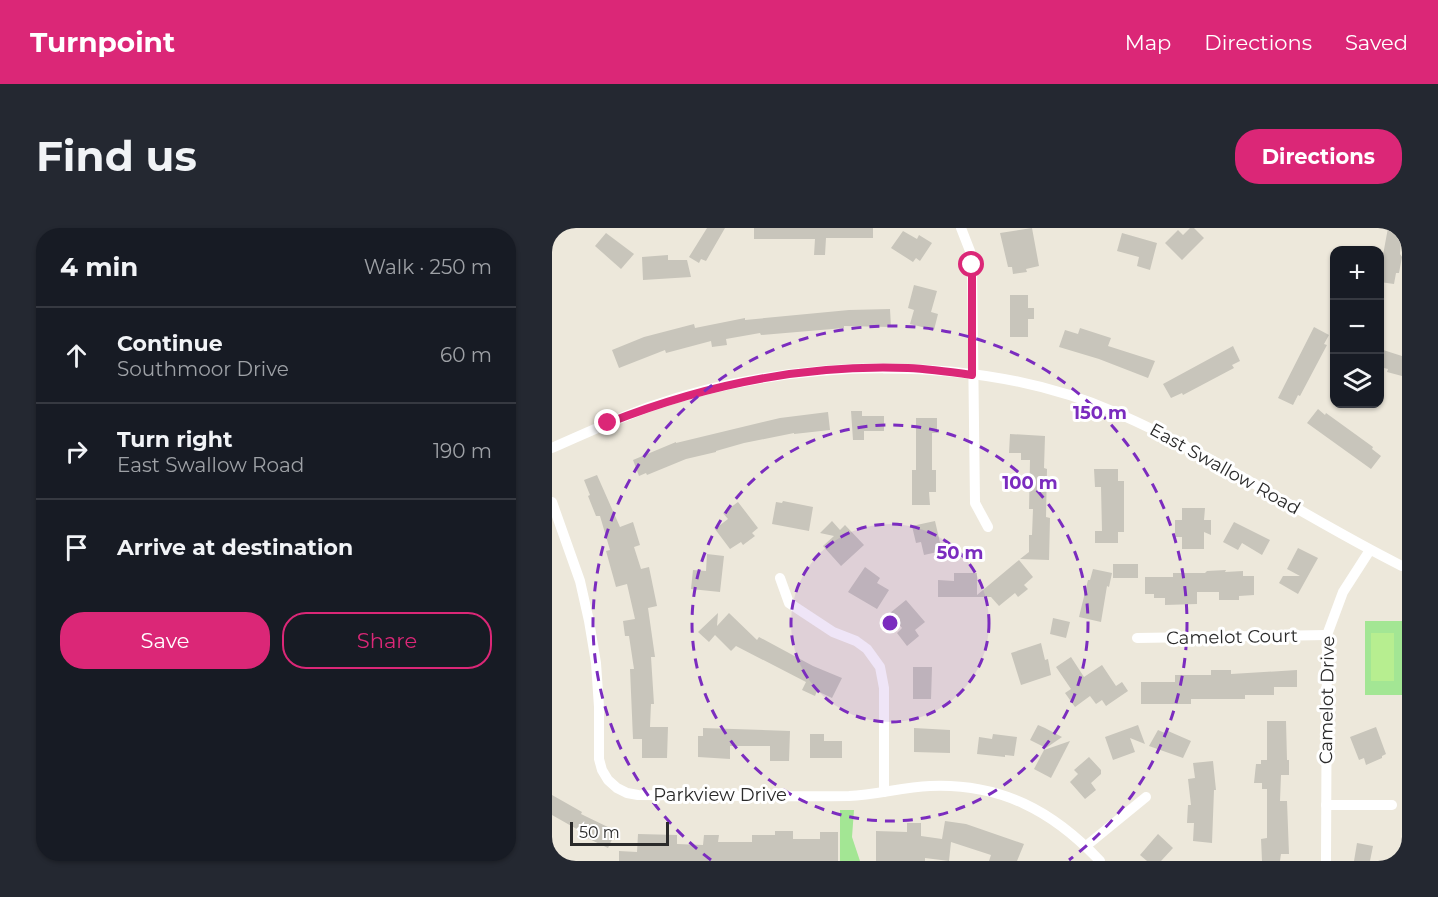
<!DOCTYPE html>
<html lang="en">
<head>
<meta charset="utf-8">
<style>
  body { margin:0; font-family:Montserrat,sans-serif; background:#242831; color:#f1f3f6 }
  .controls { position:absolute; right:18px; top:18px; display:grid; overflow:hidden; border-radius:12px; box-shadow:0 2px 4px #0004 }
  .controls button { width:54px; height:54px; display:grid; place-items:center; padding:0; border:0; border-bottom:2px solid #363941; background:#171b24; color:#f1f3f6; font:30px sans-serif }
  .scale { position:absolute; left:18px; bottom:15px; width:99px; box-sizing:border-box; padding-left:6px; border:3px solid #2a2a2a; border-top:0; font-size:16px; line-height:21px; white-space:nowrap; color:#2a2a2a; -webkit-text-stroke:4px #fff; paint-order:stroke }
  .stop { position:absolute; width:18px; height:18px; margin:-14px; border:4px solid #db2777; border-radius:50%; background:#fff }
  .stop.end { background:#db2777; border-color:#fff; box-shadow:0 2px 6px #0008 }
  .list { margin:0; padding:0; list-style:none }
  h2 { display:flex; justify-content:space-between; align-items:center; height:78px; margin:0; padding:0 24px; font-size:26px }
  h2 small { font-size:20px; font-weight:400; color:#9ea1a6 }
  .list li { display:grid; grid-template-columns:39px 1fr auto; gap:18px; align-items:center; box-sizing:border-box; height:96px; padding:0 24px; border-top:2px solid #363941 }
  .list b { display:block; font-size:22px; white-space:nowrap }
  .list p { margin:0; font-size:20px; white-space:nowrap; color:#9ea1a6 }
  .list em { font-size:20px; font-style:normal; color:#9ea1a6 }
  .actions { display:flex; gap:12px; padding:18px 24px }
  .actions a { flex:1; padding:14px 0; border:2px solid #db2777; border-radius:24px; text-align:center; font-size:21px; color:#db2777 }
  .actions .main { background:#db2777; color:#fff }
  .icon { flex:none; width:33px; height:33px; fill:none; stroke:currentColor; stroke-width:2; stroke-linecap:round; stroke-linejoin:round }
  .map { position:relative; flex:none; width:850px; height:633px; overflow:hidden; border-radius:24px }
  header { display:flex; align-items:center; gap:36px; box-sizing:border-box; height:84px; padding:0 30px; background:#db2777; color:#fff }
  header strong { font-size:28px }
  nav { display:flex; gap:33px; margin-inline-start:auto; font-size:21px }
  .intro { display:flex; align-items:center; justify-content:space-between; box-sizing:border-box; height:144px; padding:0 36px }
  h1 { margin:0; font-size:42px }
  .button { padding:15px 27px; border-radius:24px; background:#db2777; color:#fff; font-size:21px; font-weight:700 }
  main { display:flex; gap:36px; padding:0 36px }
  aside { flex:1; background:#171b24; border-radius:24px; box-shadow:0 2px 4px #0004 }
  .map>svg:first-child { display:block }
  .green { fill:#a3e694 }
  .pitch { fill:#b7ee90 }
  .building { fill:#c8c5bb }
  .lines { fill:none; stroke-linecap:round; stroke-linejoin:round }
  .minor { stroke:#fff; stroke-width:10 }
  .route { stroke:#db2777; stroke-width:8 }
  .ring { fill:none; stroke:#7b2cbf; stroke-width:3; stroke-dasharray:10 8 }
  .labels { text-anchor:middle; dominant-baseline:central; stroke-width:6; stroke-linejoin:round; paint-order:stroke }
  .street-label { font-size:18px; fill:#2a2a2a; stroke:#fff }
  .centre { fill:#7b2cbf; stroke:#fff; stroke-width:3 }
  .ring-label { font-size:18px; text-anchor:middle; font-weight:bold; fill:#7b2cbf; stroke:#fff; stroke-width:6; stroke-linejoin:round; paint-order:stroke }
</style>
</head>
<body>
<header>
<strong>Turnpoint</strong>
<nav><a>Map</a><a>Directions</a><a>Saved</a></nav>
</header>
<div class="intro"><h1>Find us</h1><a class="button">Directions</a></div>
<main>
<aside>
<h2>4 min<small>Walk · 250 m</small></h2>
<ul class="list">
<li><svg class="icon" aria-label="ahead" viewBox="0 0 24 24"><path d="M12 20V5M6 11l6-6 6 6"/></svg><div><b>Continue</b><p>Southmoor Drive</p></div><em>60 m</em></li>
<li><svg class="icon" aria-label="right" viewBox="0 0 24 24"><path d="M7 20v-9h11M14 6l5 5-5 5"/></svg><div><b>Turn right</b><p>East Swallow Road</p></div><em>190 m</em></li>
<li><svg class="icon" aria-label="arrive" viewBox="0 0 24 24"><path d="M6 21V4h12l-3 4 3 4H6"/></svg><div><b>Arrive at destination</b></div></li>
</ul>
<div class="actions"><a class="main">Save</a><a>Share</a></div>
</aside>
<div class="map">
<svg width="850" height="633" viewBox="0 0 850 633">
  <rect width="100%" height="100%" fill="#ede8db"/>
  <!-- green -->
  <g class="green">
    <rect x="813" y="393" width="37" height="74"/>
    <path d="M288,582h14l-2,27 8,24h-20z"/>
  </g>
  <!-- pitch -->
  <rect class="pitch" x="819" y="405" width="23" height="48"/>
  <!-- building -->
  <g class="building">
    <path d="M155,0h18l-19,33 -5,-2 -2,4 -10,-6z"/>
    <path d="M202,0h119v10h-47l-1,17h-11l1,-16h-61z"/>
    <path d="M480,0l7,38 -13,3 1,3 -14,2 -1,-7h-4l-8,-34z"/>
    <path d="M638,0h4l10,10 -22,22 -17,-17 13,-13 5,5z"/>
    <path d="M836,0h14l-2,26 2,3 -3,16h-3l-2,11 -14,-2v-11z"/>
    <path d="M351,3l14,8 2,-4 13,8 -12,18 -4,-3 -3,4 -22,-14z"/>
    <path d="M54,5l28,21 -13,15 -26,-23z"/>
    <path d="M570,5l35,10 -7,27 -13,-4 2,-9 -22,-6z"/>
    <path d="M116,27v5h19l4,17 -48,3 -1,-23z"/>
    <path d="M362,57l23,6 -6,21 7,2 -4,16 -24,-6 4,-14 -6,-2z"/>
    <path d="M458,67h18v13h6v11h-6v18h-18z"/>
    <path d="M338,81l1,18 -47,-1v2l-83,7 -1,-2 -34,6 1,6 -15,2 -1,-6 -45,12 -1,-3 -46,18 -7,-18 32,-13 50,-13 1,4 50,-10v2l104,-10z"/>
    <path d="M762,99l15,8 -5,9 3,1 -27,51 -2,-1 -5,10 -15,-7z"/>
    <path d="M528,100l31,10 -3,8 47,15 -7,17 -49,-19 -40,-12 6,-17 13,4z"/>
    <path d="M681,118l7,15 -8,4 2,3 -51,27 -1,-2 -11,5 -8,-14z"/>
    <path d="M828,121l22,7v20l-15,-4 1,-3 -8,-2z"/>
    <path d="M766,181l7,6 1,-2 47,34 -1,2 9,7 -10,13 -64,-46z"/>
    <path d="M299,183h11v5h22v15h-20v9h-11z"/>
    <path d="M276,184l2,18 -36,4v-1l-50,10 -28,8v1l-30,7 -39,16 -1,-2 -7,3 -6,-16 43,-18v1l104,-25z"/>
    <path d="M364,190h21v15h-5v37h4v22h-7l1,13h-18v-35h4z"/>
    <path d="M458,206l35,2 -1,32 3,1 -1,48 4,1 -1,42 -29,-1 9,-7v-17h3l1,-26h-4l1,-49h-9v-7h-12z"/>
    <path d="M542,241h24v12h6v51h-6v11h-23v-12h7l-1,-44h-6z"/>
    <path d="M45,247l23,52 13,-5 7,23 -6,2 7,22 8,-2 8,39 -9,2 7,49h-4l3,47h-3l-1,23h18l-1,31h-25v-19h-9l-3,-70h4l-5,-33h-4l-2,-15 12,-2 -8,-35 -11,3 -10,-36 4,-1 -10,-34h-4l-8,-20 2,-1 -6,-15z"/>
    <path d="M231,273l30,6 -4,24 -37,-7 4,-22 6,1z"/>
    <path d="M186,274l20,26 -6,5 3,3 -12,9 -2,-3 -11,7 -15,-20 13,-10 -5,-6z"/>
    <path d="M630,280h23l-1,12h7v15l-7,-3v17h-22v-12h-7v-17h7z"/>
    <path d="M280,293l8,9 5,-5 19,20 -23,21 -18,-20 11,-10 -14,-3z"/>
    <path d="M383,293l7,30 -18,4 -3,-13 -5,1 -4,-17z"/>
    <path d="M682,294l36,18 -8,15 -20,-12 -4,7 -15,-8z"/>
    <path d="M746,320l20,10 -20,36 -19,-11 4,-7h17l-13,-7z"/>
    <path d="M155,326l17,2 -4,36 -29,-3 2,-19 13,1z"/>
    <path d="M467,332l14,17 -9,8 4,4 -10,8 -3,-4 -16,13 -8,-9h-53v-17l16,1v-8h23v22z"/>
    <rect x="561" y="336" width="25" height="14"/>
    <path d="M313,339l15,11 -3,5 12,7 -12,19 -29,-17z"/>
    <path d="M541,341l19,4 -3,14 -2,-1 -6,36 -22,-5 9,-37h2z"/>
    <path d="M674,342l-1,2 18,-1v5h11v19l-15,1v4h-20v-8h-22v12l-32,1v-7h-11v-4h-9v-17h28v-4h32l2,-2z"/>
    <path d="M354,372l19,22 -10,8 4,6 -12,10 -10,-13 5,-5 -12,-15z"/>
    <path d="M166,385l-1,13 12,-13 28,27 2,-3 54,29 29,12 -10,20 -15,-7 -2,5 -13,-6 4,-8 -70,-36 -5,5 -16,-16 -6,7 -11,-10z"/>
    <path d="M501,390l17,4 -4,16 -16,-4z"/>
    <path d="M489,415l4,17 3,-1 3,16 -30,10 -10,-32z"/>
    <path d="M519,429l13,20 18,-12 14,21 6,-4 6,9 -22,15 -4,-6 -6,4 -6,-8 -15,11 -10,-14 6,-4 -15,-22z"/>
    <path d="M361,439h19l-1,32h-18z"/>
    <path d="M659,442h20v4l66,-4v17h-23v8h-29v4h-54v5h-50v-22h34v-7h36z"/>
    <path d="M715,493h19l1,39h2v15h-8l-1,26h7l2,53h-8l-1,7h-18l-1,-22 6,-1v-49h-5v-6h-8l2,-19h5v-4h6z"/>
    <path d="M486,497l7,3 17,9 -16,11 -16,-8z"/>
    <path d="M586,497l7,19 -15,-6 5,14 -22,8 -8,-23z"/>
    <path d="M824,499l10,27 -4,2v2l-16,7 -2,-7 -5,2 -9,-23z"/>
    <path d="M151,500l87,3 -1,30h-19v-15h-40v13l-32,-2v-21h5z"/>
    <path d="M362,500l36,2v23l-36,-1z"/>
    <path d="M606,502l9,4 1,-3 23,10 -8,17 -34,-12z"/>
    <path d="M258,506h14v7h18v17h-32z"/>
    <path d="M441,506l24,3 -3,19 -9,-1v2l-28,-3 2,-17 13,2z"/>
    <path d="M518,513l-19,37 -17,-9 10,-19z"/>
    <path d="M537,529l12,13v4l-10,9 5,7 -11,9 -15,-17 8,-8 -4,-4z"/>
    <path d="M661,533l3,29h-2l-2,53 -19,-2 1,-18h-7l1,-18h3l-3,-26 7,-1 -2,-15z"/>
    <path d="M0,567l30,17 -1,2 35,17 -8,17 -27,-13 1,-3 -30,-17z"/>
    <path d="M393,593l21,3 58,20 -7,17h-28l2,-6 -40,-13 -2,19 -24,-3v3h-49v-30l31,1v-9h14v13l21,3z"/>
    <path d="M223,603h18v8h27v-7h18v29h-219v-10l18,1 1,-18 39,1v9l26,1 1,-10h15l-1,7h34v-7h23z"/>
    <path d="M606,606l15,14 -12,13h-14l-7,-6z"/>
    <path d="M805,615l16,3 -3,15h-16z"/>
  </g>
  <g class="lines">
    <!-- minor -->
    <g class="minor">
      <path d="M409,0l9,23 2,14 3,238 13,24"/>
      <path d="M0,220c32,-14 64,-29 97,-41 141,-50 329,-55 468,6 99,43 189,105 285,153"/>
      <path d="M0,274l28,79 9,40 7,42 3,44v52l3,11 6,10 9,8 10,5 11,2c70,0 141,2 211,1 27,-1 54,-9 81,-10 71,-3 123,25 170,75"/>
      <path d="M228,350l9,25 44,29 23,9 11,8 13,18 4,21v104"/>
      <path d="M585,410l190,-3"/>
      <path d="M774,577h66"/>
      <path d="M534,618l60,-49"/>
      <path d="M774,633l1,-226 16,-43 27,-42"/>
    </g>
  </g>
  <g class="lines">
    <!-- route -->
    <path class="route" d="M56,195c96,-38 197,-59 300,-55 22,1 43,4 64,7v-110"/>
  </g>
  <!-- distance rings -->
  <circle cx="338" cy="395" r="99" fill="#7b2cbf" fill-opacity=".12"/>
  <g class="ring">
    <circle cx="338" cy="395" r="99"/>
    <circle cx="338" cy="395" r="198"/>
    <path d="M159 632A297 297 0 1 1 517 632"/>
  </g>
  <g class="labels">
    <!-- street labels -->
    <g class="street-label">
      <text transform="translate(673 241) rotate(29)">East Swallow Road</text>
      <text transform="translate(680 409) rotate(-1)">Camelot Court</text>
      <text transform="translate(775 472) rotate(-89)">Camelot Drive</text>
      <text x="168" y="567">Parkview Drive</text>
    </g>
  </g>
  <circle cx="338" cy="395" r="9" class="centre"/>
  <g class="ring-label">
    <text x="548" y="191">150 m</text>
    <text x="478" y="261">100 m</text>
    <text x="408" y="331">50 m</text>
  </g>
</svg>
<div class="controls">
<button>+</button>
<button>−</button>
<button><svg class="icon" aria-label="layers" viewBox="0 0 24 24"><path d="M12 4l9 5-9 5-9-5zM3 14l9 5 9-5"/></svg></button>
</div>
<div class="scale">50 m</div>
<div class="stop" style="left:420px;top:37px"></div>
<div class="stop end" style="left:56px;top:195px"></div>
</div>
</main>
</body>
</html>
